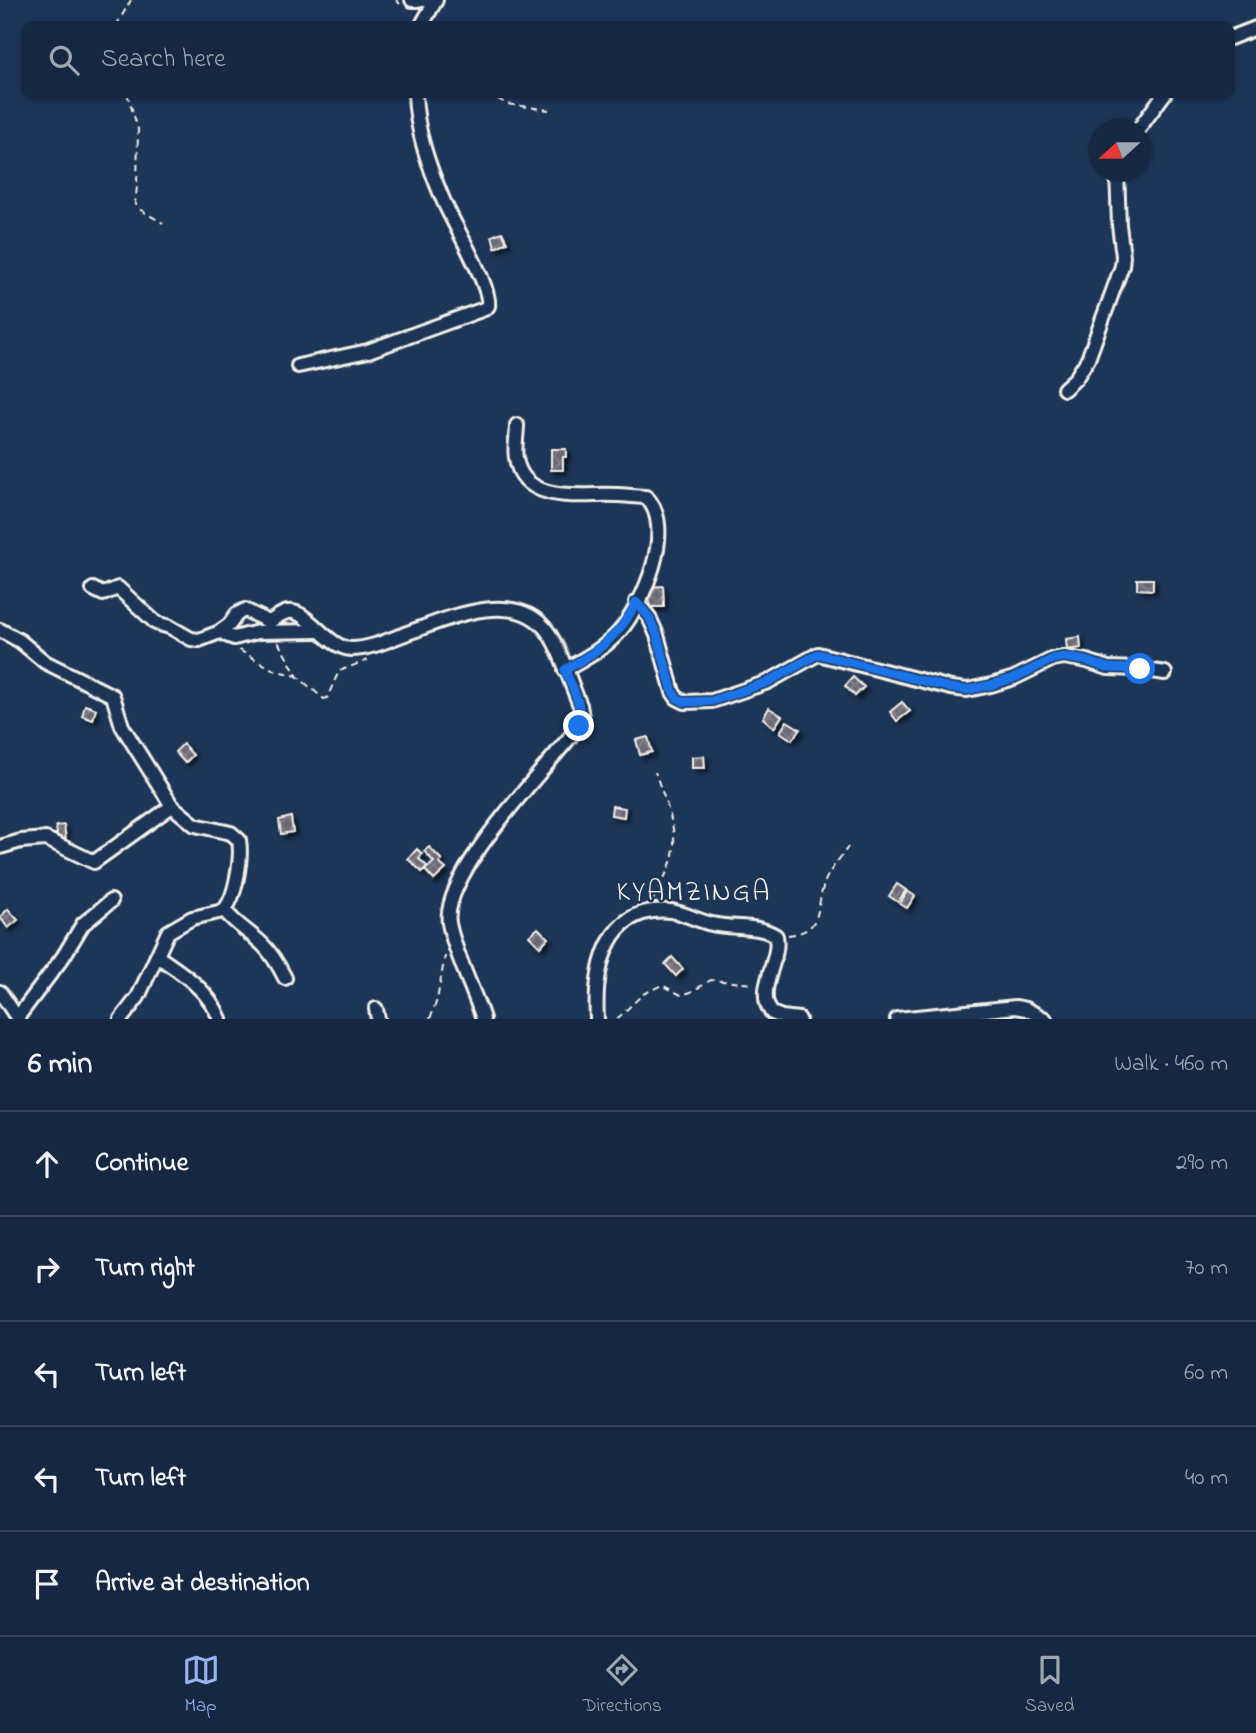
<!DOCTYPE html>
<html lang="en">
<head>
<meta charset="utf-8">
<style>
  body { margin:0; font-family:"Indie Flower",sans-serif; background:#23344c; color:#f1f3f6 }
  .compass { position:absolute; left:1088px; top:119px; width:63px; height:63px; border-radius:50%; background:#162841; box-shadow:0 2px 5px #0004; rotate:249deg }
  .stop { position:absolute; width:21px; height:21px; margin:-16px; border:5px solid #1a73e8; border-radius:50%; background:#fff }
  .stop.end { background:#1a73e8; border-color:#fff; box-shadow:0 2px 7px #0008 }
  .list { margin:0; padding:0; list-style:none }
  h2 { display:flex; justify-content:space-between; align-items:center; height:91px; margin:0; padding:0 28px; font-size:30px }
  h2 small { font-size:23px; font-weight:400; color:#9ea6b1 }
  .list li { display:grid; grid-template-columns:46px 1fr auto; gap:21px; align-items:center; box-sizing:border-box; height:105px; padding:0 28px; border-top:2px solid #35445a }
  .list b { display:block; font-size:26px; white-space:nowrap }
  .list em { font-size:23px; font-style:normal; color:#9ea6b1 }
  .icon { flex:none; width:38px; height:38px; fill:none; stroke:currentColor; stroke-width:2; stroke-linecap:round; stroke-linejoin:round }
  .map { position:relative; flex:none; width:1256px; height:1019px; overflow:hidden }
  .search { position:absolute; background:#162841; box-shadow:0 2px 5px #0004; left:21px; right:21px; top:21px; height:77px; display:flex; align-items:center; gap:18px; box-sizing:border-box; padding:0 24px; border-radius:14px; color:#9ea6b1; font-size:26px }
  .sheet { height:616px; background:#162841 }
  nav { display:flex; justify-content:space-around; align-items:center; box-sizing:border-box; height:98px; border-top:2px solid #35445a; background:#162841; font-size:19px; color:#9ea6b1 }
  nav a { display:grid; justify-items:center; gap:4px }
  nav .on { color:#95b2f1 }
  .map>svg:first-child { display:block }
  .building { fill:url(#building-cross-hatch); stroke:#f4f1e8; stroke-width:2; filter:url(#shadow) }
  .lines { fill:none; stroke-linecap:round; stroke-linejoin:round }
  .street-casing { stroke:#f4f1e8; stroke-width:18 }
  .path { stroke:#f4f1e8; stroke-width:2; stroke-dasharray:7 5; stroke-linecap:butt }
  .street { stroke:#1d3557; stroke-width:12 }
  .route { stroke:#1a73e8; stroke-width:9 }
  .labels { text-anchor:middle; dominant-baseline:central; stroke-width:5; stroke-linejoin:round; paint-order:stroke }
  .quarter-label { font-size:28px; letter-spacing:2px; fill:#f4f1e8; stroke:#1d3557 }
</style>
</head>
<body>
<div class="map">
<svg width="1256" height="1019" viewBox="0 0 1256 1019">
  <defs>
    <pattern id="building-cross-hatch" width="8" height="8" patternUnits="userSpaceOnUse" patternTransform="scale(1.75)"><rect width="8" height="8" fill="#6c6976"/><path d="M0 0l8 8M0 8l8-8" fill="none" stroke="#827f8a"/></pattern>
    <filter id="shadow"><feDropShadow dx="3.5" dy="3.5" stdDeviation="2" flood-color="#0009"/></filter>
  </defs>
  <rect width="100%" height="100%" fill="#1d3557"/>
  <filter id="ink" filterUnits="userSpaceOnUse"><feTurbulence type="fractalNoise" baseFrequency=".0143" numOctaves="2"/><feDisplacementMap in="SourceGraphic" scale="14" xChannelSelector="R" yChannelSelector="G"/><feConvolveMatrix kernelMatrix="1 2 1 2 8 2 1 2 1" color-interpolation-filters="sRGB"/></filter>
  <g filter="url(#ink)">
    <!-- building -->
    <g class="building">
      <path d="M502,232l5,10 -12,6 -3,-12z"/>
      <path d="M551,449h15v8h-3v13h-12z"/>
      <path d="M1137,579h16v11l-16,-1z"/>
      <path d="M663,586l1,21h-14l-1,-20z"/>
      <path d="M1080,637l1,11 -14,2 -1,-11z"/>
      <path d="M853,677l11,10 -9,9 -10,-10z"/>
      <path d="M902,702l8,9 -13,10 -7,-9z"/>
      <path d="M85,705l11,4 -3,11 -11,-4z"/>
      <path d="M769,708l13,8 -8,12 -11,-10z"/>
      <path d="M787,721l13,8 -8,11 -12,-8z"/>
      <path d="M648,737l4,15 -12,3 -4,-15z"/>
      <path d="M183,744l10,11 -8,8 -10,-11z"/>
      <path d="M704,756l1,12h-13v-11z"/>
      <path d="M612,806l13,2 -1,9 -13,-2z"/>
      <path d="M291,817l2,15 -12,2 -2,-14z"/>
      <path d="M64,825l2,15 -12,1 -1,-7h4l-1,-8z"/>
      <path d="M429,847l13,13 -3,3 7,6 -12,11 -9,-10 9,-8 -10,-11z"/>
      <path d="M417,849l5,5 -3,5 8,7 -5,6 -14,-13z"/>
      <path d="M897,884l9,6 -8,12 -9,-6z"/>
      <path d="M907,891l8,5 -8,12 -7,-4z"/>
      <path d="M8,909l10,11 -10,8 -8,-11z"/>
      <path d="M538,928l10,10 -8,9 -11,-11z"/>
      <path d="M672,957l11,12 -7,7 -11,-12z"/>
    </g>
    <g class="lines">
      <!-- street casing -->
      <g class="street-casing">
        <g id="street">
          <path d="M412,0h17"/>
          <path d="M421,26l15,-26"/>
          <path d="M1230,38l26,-10"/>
          <path d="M1138,130l27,-37"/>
          <path d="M298,366l70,-15 116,-42 4,-3c4,-18 -35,-83 -44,-104 -15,-35 -28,-71 -29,-109"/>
          <path d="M1064,389l12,-11 12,-19 34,-93 1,-10 -4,-31 -2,-53"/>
          <path d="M517,425c0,11 -3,23 -1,33 6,40 51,38 81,37 16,-1 33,1 49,2 31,30 -3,108 -27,135 -15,17 -35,27 -54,38"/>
          <path d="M93,589l10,5 15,-6 38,35 14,4 21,12 8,1 21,-8 10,-8 7,-10 8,-4 24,12c6,-3 12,-9 19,-10 20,-3 39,36 63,37 21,0 42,-11 62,-18 38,-14 99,-40 131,-4 16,18 26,56 36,78l2,12 -3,9c-31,41 -138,147 -130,197 5,29 25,67 34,96"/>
          <path d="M636,602l13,15 8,18 16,57 4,6 8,4 27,-1 56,-19 50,-28 133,34 16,2 24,-5 23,-7 39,-19 11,-2 23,4 21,7 32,1 25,4"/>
          <path d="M0,630l20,11 25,21 68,34 9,30 50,80 23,19 36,8 8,7c3,17 -3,59 -16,71l-31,7 -24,14 -30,65 -17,22"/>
          <path d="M222,630l4,5 8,3 24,-6 60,-1"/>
          <path d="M0,847l21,-6 25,-2 48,23 78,-56"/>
          <path d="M225,911c11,14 26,22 38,34 10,10 16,21 22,33"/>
          <path d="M157,956c25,17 51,33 63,63"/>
          <path d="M0,992l18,27"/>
          <path d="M376,1009l2,10"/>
          <path d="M17,1018l46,-61 20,-33 28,-23"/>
          <path d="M597,1019c-3,-50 9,-115 74,-108 14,2 27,10 41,13 20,5 46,0 64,12 5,25 -22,55 -4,77l10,4 17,2"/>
          <path d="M897,1019l119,-12 10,2 19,10"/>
        </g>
      </g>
      <!-- path -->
      <g class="path">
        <path d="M396,0l4,4"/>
        <path d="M116,26l15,-26"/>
        <path d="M127,93l11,36 -1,58 -2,16 4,6 24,14"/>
        <path d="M487,93l20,11 42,6"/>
        <path d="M278,642l20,35 26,22 3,-1 12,-27 29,-11"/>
        <path d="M239,650l35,20 23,6"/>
        <path d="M653,900c6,-13 15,-27 19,-41 8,-28 -8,-60 -17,-87"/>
        <path d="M788,935c38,-4 26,-29 38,-56 6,-12 15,-22 22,-32"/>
        <path d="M430,1019l7,-19 8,-44"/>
        <path d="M617,1019l26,-25 19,-9 19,10 10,-3 20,-12 43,4"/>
      </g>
      <!-- street -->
      <use href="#street" class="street"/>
    </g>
  </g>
  <g class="lines" filter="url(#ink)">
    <!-- route -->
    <path class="route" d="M579,726c5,-20 -7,-38 -14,-56 31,-18 56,-34 71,-68l13,15 8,18 16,57 4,6 8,4 27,-1 56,-19 50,-28 133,34 16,2 24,-5 23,-7 39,-19 11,-2 23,4 21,7 32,1"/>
  </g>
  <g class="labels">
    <!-- quarter labels -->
    <g class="quarter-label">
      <text x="694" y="893">KYAMZINGA</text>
    </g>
  </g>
</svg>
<svg class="compass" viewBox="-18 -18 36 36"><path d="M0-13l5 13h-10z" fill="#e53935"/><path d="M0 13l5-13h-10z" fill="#9ea6b1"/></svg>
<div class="stop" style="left:1140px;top:669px"></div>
<div class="stop end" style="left:579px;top:726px"></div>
<div class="search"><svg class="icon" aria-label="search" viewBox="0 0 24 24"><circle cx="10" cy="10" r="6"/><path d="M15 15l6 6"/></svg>Search here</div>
</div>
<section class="sheet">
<h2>6 min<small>Walk · 460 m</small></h2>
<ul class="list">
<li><svg class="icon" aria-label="ahead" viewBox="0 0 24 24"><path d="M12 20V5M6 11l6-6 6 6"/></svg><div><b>Continue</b></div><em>290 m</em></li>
<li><svg class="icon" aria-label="right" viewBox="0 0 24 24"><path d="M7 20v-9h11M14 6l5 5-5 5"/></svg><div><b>Turn right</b></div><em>70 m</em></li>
<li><svg class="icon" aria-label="left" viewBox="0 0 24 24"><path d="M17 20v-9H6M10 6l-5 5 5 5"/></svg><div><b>Turn left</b></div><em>60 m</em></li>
<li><svg class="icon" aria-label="left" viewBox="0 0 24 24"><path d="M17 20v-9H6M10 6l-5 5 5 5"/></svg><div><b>Turn left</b></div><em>40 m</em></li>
<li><svg class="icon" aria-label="arrive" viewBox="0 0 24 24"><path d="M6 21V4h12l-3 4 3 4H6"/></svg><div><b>Arrive at destination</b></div></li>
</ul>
</section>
<nav>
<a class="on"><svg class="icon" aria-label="map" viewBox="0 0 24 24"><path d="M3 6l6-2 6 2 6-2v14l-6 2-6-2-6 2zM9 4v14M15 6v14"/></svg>Map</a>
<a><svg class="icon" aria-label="directions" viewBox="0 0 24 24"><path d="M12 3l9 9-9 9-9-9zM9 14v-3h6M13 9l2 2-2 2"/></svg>Directions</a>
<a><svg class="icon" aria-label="saved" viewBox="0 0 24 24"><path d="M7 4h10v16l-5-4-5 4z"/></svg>Saved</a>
</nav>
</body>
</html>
